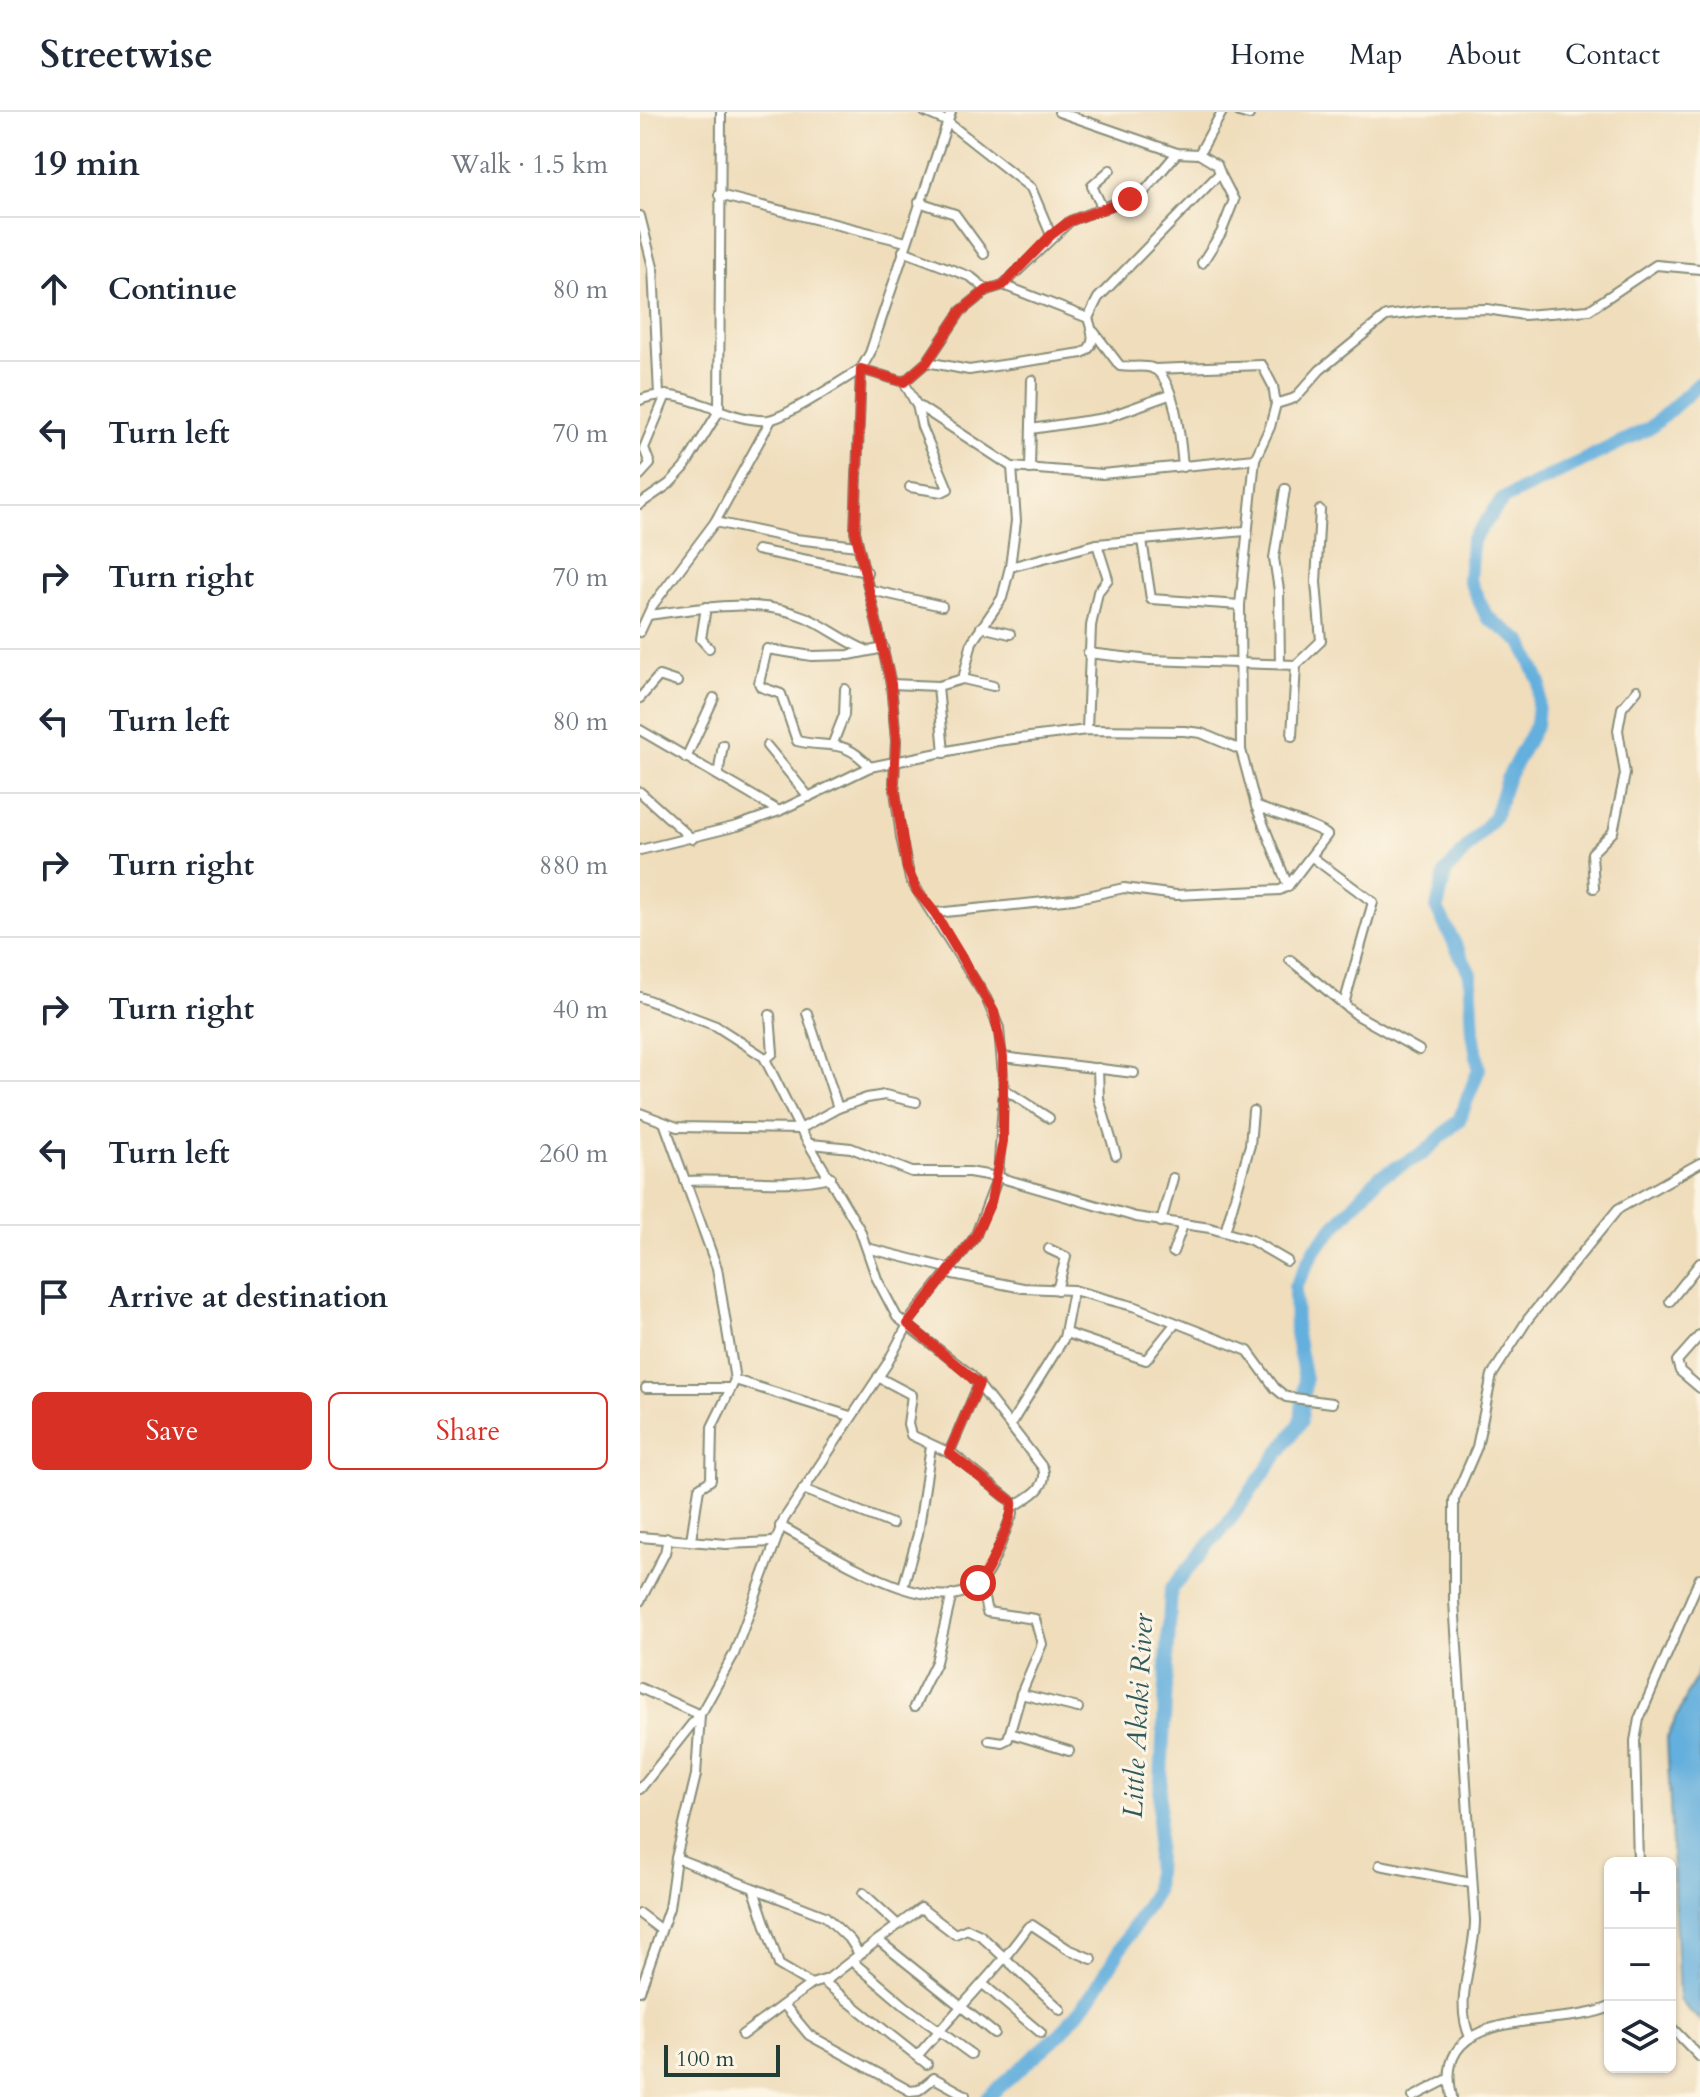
<!DOCTYPE html>
<html lang="en">
<head>
<meta charset="utf-8">
<style>
  body { margin:0; font-family:Cardo,serif; background:#f2f2f3; color:#1f2937 }
  .controls { position:absolute; right:24px; bottom:24px; display:grid; overflow:hidden; border-radius:12px; box-shadow:0 2px 6px #0004 }
  .controls button { width:72px; height:72px; display:grid; place-items:center; padding:0; border:0; border-bottom:2px solid #e0e1e3; background:#fff; color:#1f2937; font:40px sans-serif }
  .scale { position:absolute; left:24px; bottom:20px; width:116px; box-sizing:border-box; padding-left:8px; border:4px solid #1f3d34; border-top:0; font-size:22px; line-height:28px; white-space:nowrap; color:#1f3d34; -webkit-text-stroke:6px #fcf5e5; paint-order:stroke }
  .stop { position:absolute; width:24px; height:24px; margin:-18px; border:6px solid #d93025; border-radius:50%; background:#fff }
  .stop.end { background:#d93025; border-color:#fff; box-shadow:0 2px 8px #0008 }
  .list { margin:0; padding:0; list-style:none }
  h2 { display:flex; justify-content:space-between; align-items:center; height:104px; margin:0; padding:0 32px; font-size:34px }
  h2 small { font-size:26px; font-weight:400; color:#747a83 }
  .list li { display:grid; grid-template-columns:52px 1fr auto; gap:24px; align-items:center; box-sizing:border-box; height:144px; padding:0 32px; border-top:2px solid #e0e1e3 }
  .list b { display:block; font-size:30px; white-space:nowrap }
  .list em { font-size:26px; font-style:normal; color:#747a83 }
  .actions { display:flex; gap:16px; padding:24px 32px }
  .actions a { flex:1; padding:18px 0; border:2px solid #d93025; border-radius:12px; text-align:center; font-size:28px; color:#d93025 }
  .actions .main { background:#d93025; color:#fff }
  .icon { flex:none; width:44px; height:44px; fill:none; stroke:currentColor; stroke-width:2; stroke-linecap:round; stroke-linejoin:round }
  .map { position:relative; flex:none; width:1060px; height:1985px; overflow:hidden }
  header { display:flex; align-items:center; gap:48px; box-sizing:border-box; height:112px; padding:0 40px; background:#fff; border-bottom:2px solid #e0e1e3 }
  header strong { font-size:38px }
  nav { display:flex; gap:44px; margin-inline-start:auto; font-size:28px }
  main { display:flex }
  aside { flex:1; background:#fff }
  .map>svg:first-child { display:block }
  .water { fill:#64afdd; stroke:#427688; stroke-width:2 }
  .lines { fill:none; stroke-linecap:round; stroke-linejoin:round }
  .river { stroke:#64afdd; stroke-width:14 }
  .street-casing { stroke:#878d78; stroke-width:12 }
  .street { stroke:#fff; stroke-width:8 }
  .route { stroke:#d93025; stroke-width:10 }
  .labels { text-anchor:middle; dominant-baseline:central; stroke-width:6; stroke-linejoin:round; paint-order:stroke }
  .water-label { font-size:28px; font-style:italic; fill:#305a5e; stroke:#fcf5e5 }
</style>
</head>
<body>
<header>
<strong>Streetwise</strong>
<nav><a>Home</a><a>Map</a><a>About</a><a>Contact</a></nav>
</header>
<main>
<aside>
<h2>19 min<small>Walk · 1.5 km</small></h2>
<ul class="list">
<li><svg class="icon" aria-label="ahead" viewBox="0 0 24 24"><path d="M12 20V5M6 11l6-6 6 6"/></svg><div><b>Continue</b></div><em>80 m</em></li>
<li><svg class="icon" aria-label="left" viewBox="0 0 24 24"><path d="M17 20v-9H6M10 6l-5 5 5 5"/></svg><div><b>Turn left</b></div><em>70 m</em></li>
<li><svg class="icon" aria-label="right" viewBox="0 0 24 24"><path d="M7 20v-9h11M14 6l5 5-5 5"/></svg><div><b>Turn right</b></div><em>70 m</em></li>
<li><svg class="icon" aria-label="left" viewBox="0 0 24 24"><path d="M17 20v-9H6M10 6l-5 5 5 5"/></svg><div><b>Turn left</b></div><em>80 m</em></li>
<li><svg class="icon" aria-label="right" viewBox="0 0 24 24"><path d="M7 20v-9h11M14 6l5 5-5 5"/></svg><div><b>Turn right</b></div><em>880 m</em></li>
<li><svg class="icon" aria-label="right" viewBox="0 0 24 24"><path d="M7 20v-9h11M14 6l5 5-5 5"/></svg><div><b>Turn right</b></div><em>40 m</em></li>
<li><svg class="icon" aria-label="left" viewBox="0 0 24 24"><path d="M17 20v-9H6M10 6l-5 5 5 5"/></svg><div><b>Turn left</b></div><em>260 m</em></li>
<li><svg class="icon" aria-label="arrive" viewBox="0 0 24 24"><path d="M6 21V4h12l-3 4 3 4H6"/></svg><div><b>Arrive at destination</b></div></li>
</ul>
<div class="actions"><a class="main">Save</a><a>Share</a></div>
</aside>
<div class="map">
<svg width="1060" height="1985" viewBox="0 0 1060 1985">
  <rect width="100%" height="100%" fill="#fcf5e5"/>
  <filter id="ink" filterUnits="userSpaceOnUse"><feTurbulence type="fractalNoise" baseFrequency=".0125" numOctaves="2"/><feDisplacementMap in="SourceGraphic" scale="16" xChannelSelector="R" yChannelSelector="G"/><feConvolveMatrix kernelMatrix="1 2 1 2 8 2 1 2 1" color-interpolation-filters="sRGB"/></filter>
  <filter id="wash" filterUnits="userSpaceOnUse"><feTurbulence type="fractalNoise" baseFrequency=".006" numOctaves="4" result="noise"/><feDisplacementMap in="SourceGraphic" scale="32" xChannelSelector="R" yChannelSelector="G"/><feGaussianBlur stdDeviation="1.8" result="paint"/><feColorMatrix in="noise" values="0 0 0 0 0 0 0 0 0 0 0 0 0 0 0 0 0 1.4 0 .05"/><feComposite in="paint" operator="in"/></filter>
  <g filter="url(#wash)">
    <rect width="100%" height="100%" fill="#efddbb"/>
    <!-- water -->
    <path class="water" d="M1060,1555v354l-21,-21 -12,-262z"/>
    <g class="lines">
      <!-- river -->
      <path class="river" d="M348,1985l73,-64 31,-38 63,-103 16,-303 56,-65 74,-102 4,-42 -9,-46 -1,-47 20,-38 64,-72 45,-24 35,-33 20,-51 -6,-37 -3,-58 -33,-65 8,-36 50,-57 12,-37 29,-54 4,-42 -18,-41 -35,-25 -18,-37 3,-39 31,-42 147,-71 50,-45"/>
    </g>
  </g>
  <g filter="url(#ink)">
    <g class="lines">
      <!-- street casing -->
      <g class="street-casing">
        <g id="street">
          <path d="M285,0l21,9 85,67 20,47"/>
          <path d="M419,0l118,41 22,1 18,11 3,8"/>
          <path d="M599,0l10,3"/>
          <path d="M559,42l23,-42"/>
          <path d="M79,83l187,47"/>
          <path d="M279,90l36,12 29,40"/>
          <path d="M463,97l-11,-23 18,-16"/>
          <path d="M0,104l13,51 6,128"/>
          <path d="M263,139l68,26 16,13"/>
          <path d="M363,173l67,-64 74,-29 33,-39"/>
          <path d="M454,220l26,34c11,2 22,-1 32,2 24,9 29,77 31,99"/>
          <path d="M287,250l42,8 113,-17c16,-7 10,-23 6,-35"/>
          <path d="M514,257l108,-4 11,21 3,18"/>
          <path d="M0,288c41,-18 85,23 128,20 18,-2 74,-40 93,-51l43,13 23,-20 34,-51 26,-21 16,-5 85,33 10,-20 122,-125 14,27 -13,33 -19,30"/>
          <path d="M391,317l74,-11 64,-23"/>
          <path d="M615,347l15,-32 6,-23 19,-6 25,-28 66,-54 47,-6 54,-1 37,6 65,-5 67,-45 44,4"/>
          <path d="M372,355l4,54 -6,46 87,-23 148,-13"/>
          <path d="M390,357l2,-89"/>
          <path d="M0,363l10,-11 -6,-16 22,-53"/>
          <path d="M270,375l32,5 6,-3 -26,-62 -5,-22"/>
          <path d="M0,392l29,-20 15,-16 35,-57 2,-299"/>
          <path d="M75,410l80,17 63,7"/>
          <path d="M502,428l9,59 89,6"/>
          <path d="M117,438l110,22"/>
          <path d="M231,478l71,16"/>
          <path d="M66,495l-5,32 8,9"/>
          <path d="M9,503c51,-7 107,-18 156,2 21,9 39,24 61,33"/>
          <path d="M341,515l29,7"/>
          <path d="M0,520l12,-26 63,-84 56,-102"/>
          <path d="M448,541l62,7 146,5 -4,71"/>
          <path d="M640,552l-1,-74 -5,-32 11,-69"/>
          <path d="M656,553l25,-24 -5,-59 4,-72"/>
          <path d="M323,567l30,7"/>
          <path d="M251,572l47,2 25,-7 9,-37 30,-44 8,-31"/>
          <path d="M298,574l6,67"/>
          <path d="M0,586l19,-22 18,6"/>
          <path d="M0,618l139,81"/>
          <path d="M447,618l4,-104 7,-34 10,-13 -11,-35"/>
          <path d="M193,631l11,-28 1,-26"/>
          <path d="M127,634l42,51"/>
          <path d="M601,638l15,56 32,80"/>
          <path d="M46,646l28,-60"/>
          <path d="M230,655c-27,-30 -40,-18 -73,-26l-16,-47 -20,-7 -2,-4 8,-34 45,7 37,-1 35,-7"/>
          <path d="M78,663l5,-30"/>
          <path d="M0,680l52,47"/>
          <path d="M0,738l97,-24 42,-15 91,-44 127,-26 90,-11 97,1 17,2 40,17 -1,-145 15,-146 -153,15 -90,-7 -96,-63 -12,-22"/>
          <path d="M672,745l61,45 -29,102"/>
          <path d="M954,776l-2,-35 21,-21 12,-58 -7,-44 4,-22 15,-18"/>
          <path d="M295,801l139,-14 50,-11 52,7 104,-5 8,-4 39,-51c-6,-7 -56,-22 -71,-29"/>
          <path d="M650,848l67,55 62,35"/>
          <path d="M0,885l76,29 48,31 36,72 60,101 17,49 20,38 74,58 72,93c6,21 -15,29 -30,39"/>
          <path d="M167,901l31,95"/>
          <path d="M363,945l131,16"/>
          <path d="M126,947l7,-6 -3,-38"/>
          <path d="M458,956l1,31 17,56"/>
          <path d="M364,977l45,29"/>
          <path d="M0,1001l37,14 123,2 38,-21 29,-10 18,-3 31,7"/>
          <path d="M25,1013l52,143 18,112 115,36"/>
          <path d="M171,1032l40,4 61,24h57l29,5 138,40 74,11 41,12 36,21"/>
          <path d="M45,1069c49,-3 98,7 146,-4"/>
          <path d="M521,1110l12,-44"/>
          <path d="M585,1120l25,-87 3,-34"/>
          <path d="M227,1136l84,21"/>
          <path d="M409,1137l17,8 -9,33"/>
          <path d="M533,1140l10,-27"/>
          <path d="M308,1161l75,15 50,2 63,17 112,44 27,37 11,9 46,6"/>
          <path d="M1030,1189l30,-38"/>
          <path d="M426,1221l80,27 29,-36"/>
          <path d="M1060,1223l-23,26 3,10 20,17"/>
          <path d="M6,1276h85"/>
          <path d="M371,1312l53,-86 9,-48"/>
          <path d="M309,1341l30,-69"/>
          <path d="M163,1377l89,35"/>
          <path d="M140,1414c45,22 157,103 202,54 14,-16 21,-47 31,-67l-1,-11 -58,-47 -43,-20 -3,-11 4,-29 -34,-18"/>
          <path d="M0,1425l86,7 47,-2"/>
          <path d="M51,1428l8,-52 12,-8 1,-53 23,-47"/>
          <path d="M340,1469l7,31 48,7 7,25 -21,50 -13,45 -6,3 -13,-2"/>
          <path d="M263,1475l15,-53 13,-88"/>
          <path d="M0,1489l25,-48 3,-15"/>
          <path d="M0,1576l60,27 -4,60 -20,83 -7,50 -29,83"/>
          <path d="M381,1582l57,14"/>
          <path d="M274,1595l22,-45 16,-68"/>
          <path d="M370,1621l59,18"/>
          <path d="M0,1677l63,-79 31,-56 50,-135 103,-155 25,-47 63,-80 23,-60 6,-88 -5,-61 -13,-30 -76,-119 -9,-42 -7,-54 2,-42 -5,-57 -36,-153 6,-162 9,-16 81,-241"/>
          <path d="M36,1746l149,58 26,25 8,13"/>
          <path d="M998,1751l-3,-122 4,-22 61,-141"/>
          <path d="M740,1753l91,18"/>
          <path d="M114,1778l25,75 32,19 17,-5 50,-39 116,93"/>
          <path d="M223,1781l35,32"/>
          <path d="M0,1802l21,16"/>
          <path d="M238,1828l43,-32 34,26 12,-5 13,6 81,75"/>
          <path d="M212,1849l53,45 66,48"/>
          <path d="M184,1870l103,82"/>
          <path d="M344,1873l57,48"/>
          <path d="M145,1894l24,29 101,56 9,-1 15,-12 31,17"/>
          <path d="M1030,1914l30,31"/>
          <path d="M102,1923l69,-51"/>
          <path d="M830,1925c-17,-37 5,-78 5,-117l-21,-319v-101l23,-53 15,-72 36,-56 90,-110 82,-46"/>
          <path d="M278,1943c37,-43 77,-82 110,-128l4,-2 36,24 24,10"/>
          <path d="M773,1985l35,-18"/>
          <path d="M812,1985c-22,-95 108,-67 158,-90"/>
        </g>
      </g>
      <!-- street -->
      <use href="#street" class="street"/>
    </g>
  </g>
  <g class="lines" filter="url(#ink)">
    <!-- route -->
    <path class="route" d="M338,1471c10,-9 37,-68 34,-81l-63,-49 30,-69 -71,-60 67,-87 16,-35 12,-61v-84l-9,-45 -59,-99 -18,-22 -10,-23 -13,-85 2,-42 -5,-57 -36,-153 6,-162 43,13 23,-20 34,-51 26,-21 16,-5 48,-50 19,-14 60,-22"/>
  </g>
  <g class="labels">
    <!-- water labels -->
    <g class="water-label">
      <text transform="translate(498 1604) rotate(-87)">Little Akaki River</text>
    </g>
  </g>
</svg>
<div class="controls">
<button>+</button>
<button>−</button>
<button><svg class="icon" aria-label="layers" viewBox="0 0 24 24"><path d="M12 4l9 5-9 5-9-5zM3 14l9 5 9-5"/></svg></button>
</div>
<div class="scale">100 m</div>
<div class="stop" style="left:338px;top:1471px"></div>
<div class="stop end" style="left:490px;top:87px"></div>
</div>
</main>
</body>
</html>
